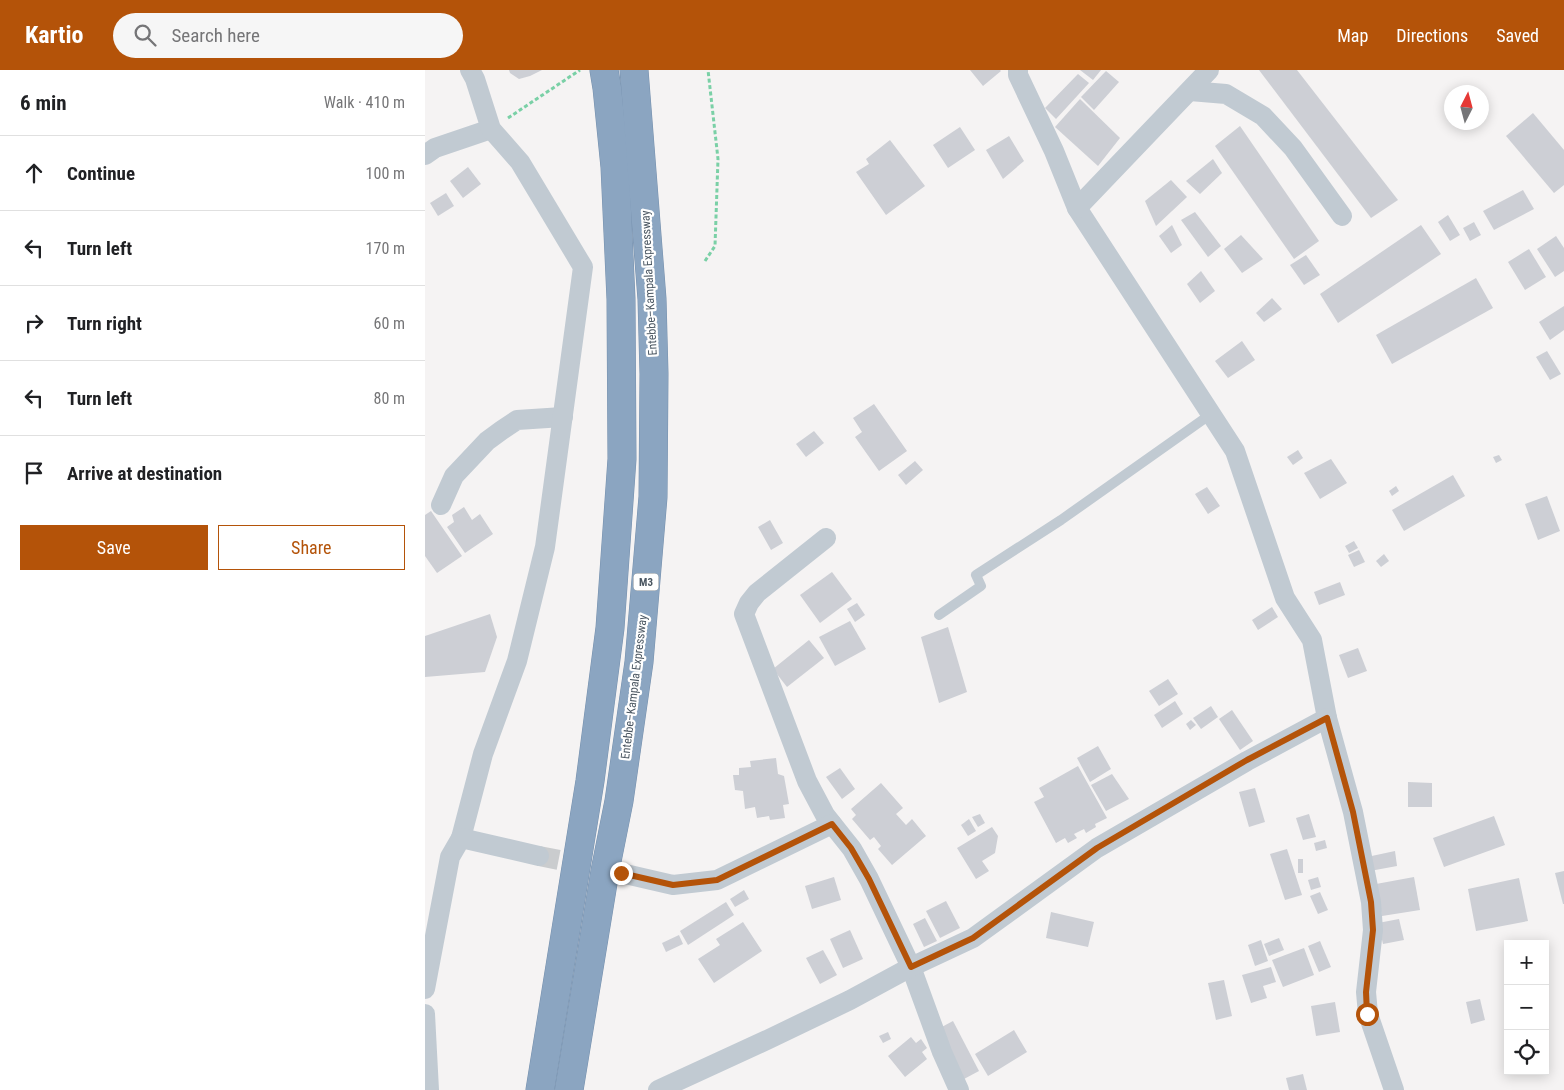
<!DOCTYPE html>
<html lang="en">
<head>
<meta charset="utf-8">
<style>
  body { margin:0; font-family:"Roboto Condensed",sans-serif; background:#f6f6f6; color:#202124 }
  .controls { position:absolute; right:15px; bottom:15px; display:grid; overflow:hidden; border-radius:0px; box-shadow:0 2px 12px #0003 }
  .controls button { width:45px; height:45px; display:grid; place-items:center; padding:0; border:0; border-bottom:1px solid #e0e0e0; background:#fff; color:#202124; font:25px sans-serif }
  .compass { position:absolute; left:1019px; top:15px; width:45px; height:45px; border-radius:50%; background:#fff; box-shadow:0 2px 12px #0003; rotate:6deg }
  .stop { position:absolute; width:15px; height:15px; margin:-11px; border:4px solid #b45309; border-radius:50%; background:#fff }
  .stop.end { background:#b45309; border-color:#fff; box-shadow:0 1px 5px #0008 }
  .list { margin:0; padding:0; list-style:none }
  h2 { display:flex; justify-content:space-between; align-items:center; height:65px; margin:0; padding:0 20px; font-size:21px }
  h2 small { font-size:16px; font-weight:400; color:#757577 }
  .list li { display:grid; grid-template-columns:32px 1fr auto; gap:15px; align-items:center; box-sizing:border-box; height:75px; padding:0 20px; border-top:1px solid #e0e0e0 }
  .list b { display:block; font-size:19px; white-space:nowrap }
  .list em { font-size:16px; font-style:normal; color:#757577 }
  .actions { display:flex; gap:10px; padding:15px 20px }
  .actions a { flex:1; padding:11px 0; border:1px solid #b45309; border-radius:0px; text-align:center; font-size:18px; color:#b45309 }
  .actions .main { background:#b45309; color:#fff }
  .icon { flex:none; width:28px; height:28px; fill:none; stroke:currentColor; stroke-width:2; stroke-linecap:round; stroke-linejoin:round }
  .map { position:relative; flex:none; width:1139px; height:1020px; overflow:hidden }
  header { display:flex; align-items:center; gap:30px; box-sizing:border-box; height:70px; padding:0 25px; background:#b45309; color:#fff }
  header strong { font-size:24px }
  nav { display:flex; gap:28px; margin-inline-start:auto; font-size:18px }
  .search { width:350px; height:45px; background:#f6f6f6; display:flex; align-items:center; gap:12px; box-sizing:border-box; padding:0 18px; border-radius:28px; color:#757577; font-size:19px }
  main { display:flex }
  aside { flex:1; background:#fff }
  .map>svg:first-child { display:block }
  .building { fill:#cdcfd5 }
  .lines { fill:none; stroke-linecap:round; stroke-linejoin:round }
  .minor-tunnel { stroke:#caccce; stroke-width:20; stroke-dasharray:20 10; stroke-linecap:butt }
  .motorway-casing { stroke:#7690ad; stroke-width:29 }
  .path { stroke:#7ad0a6; stroke-width:3; stroke-dasharray:4 2.5; stroke-linecap:butt }
  .service { stroke:#c1cad2; stroke-width:10 }
  .minor { stroke:#c1cad2; stroke-width:20 }
  .motorway { stroke:#8ba5c1; stroke-width:28 }
  .route { stroke:#b45309; stroke-width:6 }
  .labels { text-anchor:middle; dominant-baseline:central; stroke-width:4.5; stroke-linejoin:round; paint-order:stroke }
  .shield { fill:#fff; stroke:#808990; stroke-width:1 }
  .shield-label { font-size:11px; font-weight:bold; fill:#4a5661 }
  .street-label { font-size:12px; fill:#4a5661; stroke:#fff }
</style>
</head>
<body>
<header>
<strong>Kartio</strong>
<div class="search"><svg class="icon" aria-label="search" viewBox="0 0 24 24"><circle cx="10" cy="10" r="6"/><path d="M15 15l6 6"/></svg>Search here</div>
<nav><a>Map</a><a>Directions</a><a>Saved</a></nav>
</header>
<main>
<aside>
<h2>6 min<small>Walk · 410 m</small></h2>
<ul class="list">
<li><svg class="icon" aria-label="ahead" viewBox="0 0 24 24"><path d="M12 20V5M6 11l6-6 6 6"/></svg><div><b>Continue</b></div><em>100 m</em></li>
<li><svg class="icon" aria-label="left" viewBox="0 0 24 24"><path d="M17 20v-9H6M10 6l-5 5 5 5"/></svg><div><b>Turn left</b></div><em>170 m</em></li>
<li><svg class="icon" aria-label="right" viewBox="0 0 24 24"><path d="M7 20v-9h11M14 6l5 5-5 5"/></svg><div><b>Turn right</b></div><em>60 m</em></li>
<li><svg class="icon" aria-label="left" viewBox="0 0 24 24"><path d="M17 20v-9H6M10 6l-5 5 5 5"/></svg><div><b>Turn left</b></div><em>80 m</em></li>
<li><svg class="icon" aria-label="arrive" viewBox="0 0 24 24"><path d="M6 21V4h12l-3 4 3 4H6"/></svg><div><b>Arrive at destination</b></div></li>
</ul>
<div class="actions"><a class="main">Save</a><a>Share</a></div>
</aside>
<div class="map">
<svg width="1139" height="1020" viewBox="0 0 1139 1020">
  <rect width="100%" height="100%" fill="#f5f3f3"/>
  <!-- building -->
  <g class="building">
    <path d="M84,0h33l-12,6 -11,3 -9,-6z"/>
    <path d="M545,0h30l1,1 -18,15z"/>
    <path d="M655,0h21l-8,10z"/>
    <path d="M834,0h38l101,130 -27,18z"/>
    <path d="M681,1l13,11 -25,28 -13,-13z"/>
    <path d="M653,4l11,9 -33,36 -11,-11z"/>
    <path d="M655,29l40,39 -22,28 -43,-39z"/>
    <path d="M1108,43l31,37v35l-10,8 -48,-57z"/>
    <path d="M815,56l79,115 -25,18 -79,-113z"/>
    <path d="M535,57l15,23 -27,18 -15,-23z"/>
    <path d="M584,66l15,25 -21,18 -17,-29z"/>
    <path d="M465,70l35,46 -39,29 -30,-43 13,-8 -3,-5z"/>
    <path d="M788,89l9,14 -22,21 -14,-13z"/>
    <path d="M43,97l13,17 -18,14 -13,-17z"/>
    <path d="M746,110l16,17 -31,29 -11,-25z"/>
    <path d="M1098,120l11,19 -40,21 -11,-19z"/>
    <path d="M21,123l8,13 -16,10 -8,-13z"/>
    <path d="M770,142l26,34 -13,11 -27,-37z"/>
    <path d="M1023,145l12,20 -10,6 -12,-19z"/>
    <path d="M1049,152l7,13 -11,6 -7,-13z"/>
    <path d="M747,155l10,20 -11,8 -12,-17z"/>
    <path d="M996,155l20,29 -103,69 -18,-29z"/>
    <path d="M816,165l22,24 -21,14 -18,-24z"/>
    <path d="M1131,166l8,12v23l-9,6 -18,-28z"/>
    <path d="M1104,179l17,28 -21,13 -17,-28z"/>
    <path d="M881,185l14,20 -16,10 -14,-20z"/>
    <path d="M776,201l14,20 -15,12 -13,-19z"/>
    <path d="M1051,208l17,30 -101,56 -16,-29z"/>
    <path d="M847,228l10,11 -18,13 -8,-9z"/>
    <path d="M1139,236v24l-14,10 -11,-18z"/>
    <path d="M817,271l13,19 -27,18 -13,-17z"/>
    <path d="M1122,281l14,23 -11,6 -14,-23z"/>
    <path d="M449,334l33,47 -28,20 -24,-34 7,-5 -9,-14z"/>
    <path d="M389,361l10,12 -18,14 -10,-13z"/>
    <path d="M873,380l5,8 -10,7 -6,-8z"/>
    <path d="M1074,385l3,5 -6,3 -3,-6z"/>
    <path d="M906,389l16,24 -27,16 -16,-26z"/>
    <path d="M490,391l8,9 -17,15 -8,-10z"/>
    <path d="M1028,405l12,21 -61,35 -12,-21z"/>
    <path d="M971,416l3,5 -7,5 -3,-5z"/>
    <path d="M782,417l13,19 -12,8 -13,-20z"/>
    <path d="M1122,426l13,35 -22,9 -13,-36z"/>
    <path d="M39,437l8,13 8,-6 13,20 -28,19 -18,-26 7,-5 -2,-7z"/>
    <path d="M6,441l31,45 -25,17 -12,-17v-41z"/>
    <path d="M345,450l13,23 -12,7 -13,-23z"/>
    <path d="M929,471l4,7 -9,5 -4,-7z"/>
    <path d="M934,480l6,12 -11,5 -6,-12z"/>
    <path d="M959,484l5,7 -8,6 -5,-6z"/>
    <path d="M407,502l20,27 -32,24 -20,-28z"/>
    <path d="M915,512l5,13 -26,10 -5,-13z"/>
    <path d="M432,533l8,12 -10,7 -8,-13z"/>
    <path d="M847,537l6,10 -20,13 -6,-10z"/>
    <path d="M65,544l7,23 -12,35 -60,5v-41z"/>
    <path d="M425,551l16,28 -31,17 -16,-29z"/>
    <path d="M523,557l19,65 -28,11 -18,-66z"/>
    <path d="M384,570l15,18 -37,29 -14,-18z"/>
    <path d="M933,578l9,23 -19,7 -9,-23z"/>
    <path d="M743,609l10,15 -19,12 -10,-15z"/>
    <path d="M750,631l8,13 -21,14 -8,-13z"/>
    <path d="M786,636l7,11 -17,12 -8,-11z"/>
    <path d="M807,640l21,31 -13,9 -21,-31z"/>
    <path d="M766,650l5,5 -6,5 -4,-6z"/>
    <path d="M673,676l13,23 -21,13 -13,-24z"/>
    <path d="M351,688l2,16 6,2 5,28 -6,1 2,13 -15,2 -1,-4 -12,2 -2,-11 -10,2 -2,-18 -8,-1 -2,-15h6v-7l12,-1 -1,-6z"/>
    <path d="M653,696l29,52 -12,6 1,3 -10,6 -2,-4 -10,5 3,4 -9,5 -3,-5 -9,5 -22,-41 10,-5 -5,-9z"/>
    <path d="M415,698l15,21 -13,10 -16,-22z"/>
    <path d="M687,704l17,25 -23,12 -15,-26z"/>
    <path d="M983,712l24,1v24h-24z"/>
    <path d="M456,713l22,25 -7,6 10,11 6,-6 14,17 -34,29 -14,-16 3,-3 -7,-9 -4,3 -18,-21 4,-4 -5,-6z"/>
    <path d="M830,718l10,34 -16,5 -10,-35z"/>
    <path d="M555,744l5,9 -7,4 -6,-10z"/>
    <path d="M884,744l7,23 -13,3 -7,-22z"/>
    <path d="M1069,746l11,29 -61,22 -11,-29z"/>
    <path d="M544,749l7,12 -8,5 -7,-11z"/>
    <path d="M567,757l6,9 -3,17 -13,8 7,10 -13,8 -19,-31z"/>
    <path d="M900,770l2,8 -11,3 -2,-8z"/>
    <path d="M862,779l15,46 -17,5 -15,-46z"/>
    <path d="M970,781l2,15 -27,5 -3,-14z"/>
    <rect x="873" y="789" width="5" height="14"/>
    <path d="M1139,801v33h-1l-8,-31z"/>
    <path d="M409,807l7,23 -29,9 -7,-23z"/>
    <path d="M893,807l3,10 -10,3 -3,-10z"/>
    <path d="M989,807l6,33 -38,6 -6,-32z"/>
    <path d="M1094,808l9,43 -52,10 -8,-42z"/>
    <path d="M319,820l5,9 -14,8 -5,-8z"/>
    <path d="M895,822l8,18 -10,4 -8,-18z"/>
    <path d="M521,831l14,27 -20,10 -14,-27z"/>
    <path d="M301,832l8,13 -46,30 -8,-14z"/>
    <path d="M626,842l43,10 -6,25 -42,-9z"/>
    <path d="M500,848l12,23 -13,6 -11,-23z"/>
    <path d="M974,849l5,21 -21,4 -5,-21z"/>
    <path d="M318,852l19,29 -48,32 -16,-24 22,-14 -4,-6z"/>
    <path d="M425,860l13,29 -20,9 -13,-29z"/>
    <path d="M254,865l4,9 -17,8 -4,-9z"/>
    <path d="M854,868l5,12 -15,6 -5,-12z"/>
    <path d="M836,870l7,21 -13,5 -7,-21z"/>
    <path d="M895,871l11,26 -12,5 -11,-26z"/>
    <path d="M879,878l10,27 -31,12 -11,-27z"/>
    <path d="M398,880l14,25 -17,9 -14,-26z"/>
    <path d="M846,897l5,15 -13,4 4,12 -16,5 -9,-28z"/>
    <path d="M799,910l8,36 -16,4 -8,-37z"/>
    <path d="M1055,929l5,21 -14,4 -5,-22z"/>
    <path d="M910,932l5,30 -24,4 -5,-30z"/>
    <path d="M528,951l26,50 -15,8 -26,-50z"/>
    <path d="M589,960l13,22 -39,24 -13,-22z"/>
    <path d="M463,962l3,7 -8,4 -4,-7z"/>
    <path d="M486,967l5,6 5,-4 6,9 -5,4 5,7 -22,18 -17,-21z"/>
    <path d="M878,1004l4,16h-18l-3,-12z"/>
  </g>
  <g class="lines">
    <!-- minor-tunnel -->
    <path class="minor-tunnel" d="M114,786l51,10"/>
    <!-- motorway casing -->
    <g class="motorway-casing">
      <g id="motorway">
        <path d="M115,1020l50,-309 20,-153 12,-169 -1,-160 -6,-132 -8,-79 -3,-18"/>
        <path d="M144,1020l36,-219 14,-70 20,-139 14,-165 1,-123 -2,-75 -18,-229"/>
      </g>
    </g>
    <!-- path -->
    <g class="path">
      <path d="M83,48l72,-48"/>
      <path d="M280,191l10,-15 3,-87 -10,-89"/>
    </g>
    <!-- service -->
    <path class="service" d="M514,545l42,-29 -5,-11 85,-55 150,-106"/>
    <!-- minor -->
    <g class="minor">
      <path d="M593,0v5l36,76 23,57 158,243 50,147 27,42 15,78 26,94 18,90 2,28 -7,62 2,22 26,76"/>
      <path d="M765,21l36,3 37,22 30,32 49,68"/>
      <path d="M0,85l10,-7 56,-19"/>
      <path d="M652,138l132,-138"/>
      <path d="M16,435l13,-29 33,-35 15,-11 15,-10 46,-3"/>
      <path d="M401,468l-69,55 -8,10 -5,11 63,167 18,34 27,34 17,30 42,88 31,85 17,38"/>
      <path d="M36,768l22,-84 34,-93 28,-114 38,-280 -63,-105 -29,-33 -16,-50 -5,-9"/>
      <path d="M196,803l52,12 44,-5 115,-56"/>
      <path d="M0,919l25,-132 11,-19 78,18"/>
      <path d="M0,944l4,76"/>
      <path d="M233,1020l111,-51 81,-39 61,-33 62,-29 124,-90 150,-87 80,-43"/>
    </g>
    <!-- motorway -->
    <use href="#motorway" class="motorway"/>
  </g>
  <g class="lines">
    <!-- route -->
    <path class="route" d="M196,803l52,12 44,-5 115,-56 19,24 18,31 42,88 62,-29 124,-90 150,-88 80,-42 26,94 18,90 2,28 -7,62 1,22"/>
  </g>
  <g class="labels">
    <!-- shield labels -->
    <rect class="shield" x="208.5" y="503.5" width="25" height="17" rx="4"/>
    <g class="shield-label">
      <text x="221" y="512">M3</text>
    </g>
    <!-- street labels -->
    <g class="street-label">
      <text transform="translate(224 213) rotate(-93)">Entebbe–Kampala Expressway</text>
      <text transform="translate(209 617) rotate(-83)">Entebbe–Kampala Expressway</text>
    </g>
  </g>
</svg>
<div class="controls">
<button>+</button>
<button>−</button>
<button><svg class="icon" aria-label="locate" viewBox="0 0 24 24"><circle cx="12" cy="12" r="6"/><path d="M12 2v4M12 18v4M2 12h4M18 12h4"/></svg></button>
</div>
<svg class="compass" viewBox="-18 -18 36 36"><path d="M0-13l5 13h-10z" fill="#e53935"/><path d="M0 13l5-13h-10z" fill="#757577"/></svg>
<div class="stop" style="left:942px;top:944px"></div>
<div class="stop end" style="left:196px;top:803px"></div>
</div>
</main>
</body>
</html>
